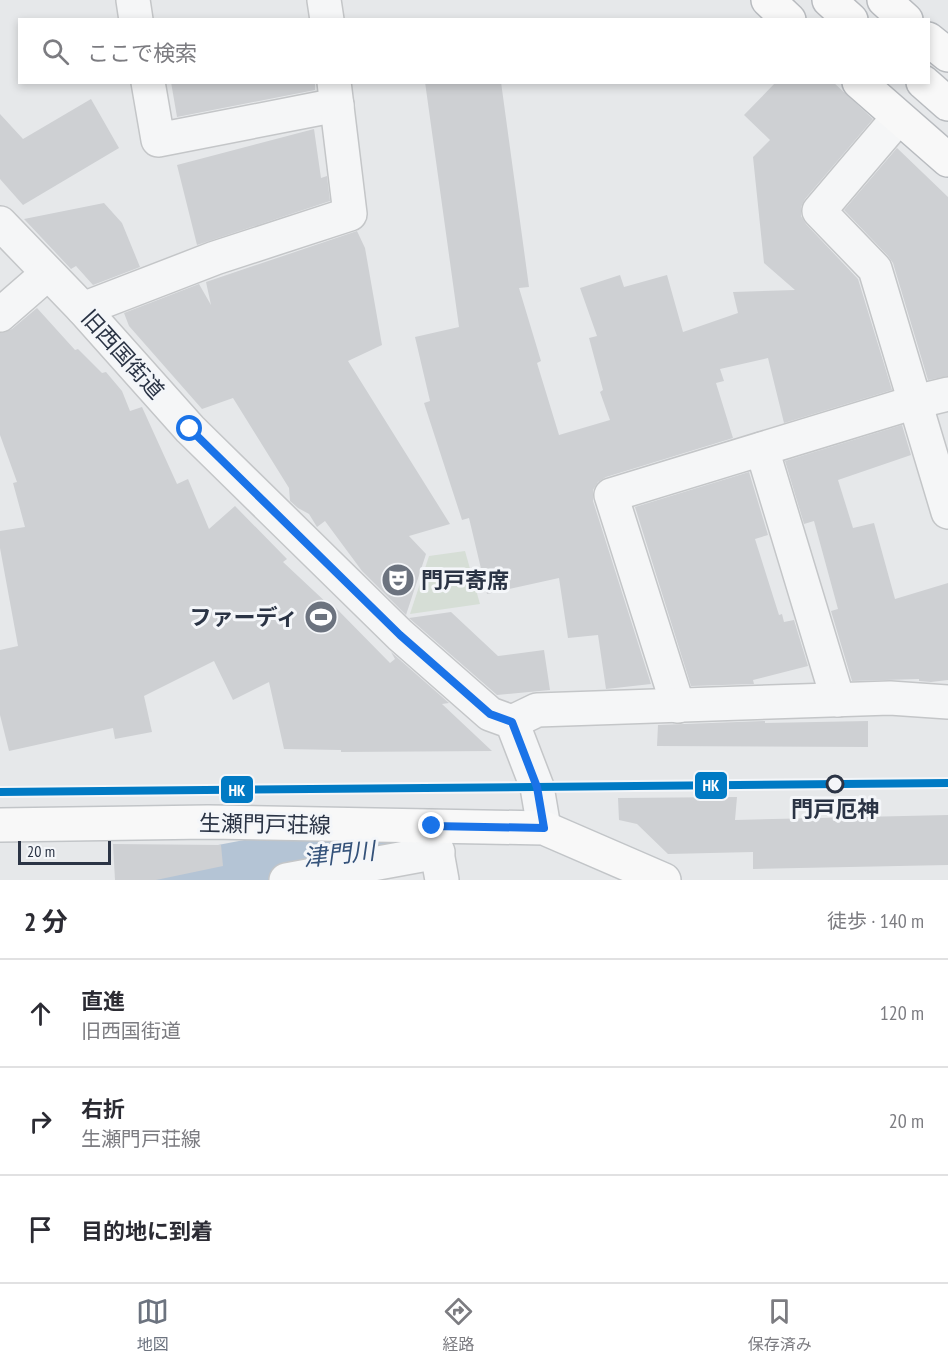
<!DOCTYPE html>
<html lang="ja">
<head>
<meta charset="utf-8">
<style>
  body { margin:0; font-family:"PT Sans Narrow","Noto Sans JP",sans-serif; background:#f7f7f7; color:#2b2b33 }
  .scale { position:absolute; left:18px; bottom:15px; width:93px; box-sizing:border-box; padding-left:6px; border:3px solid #2b3445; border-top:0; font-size:16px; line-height:21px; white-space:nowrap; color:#2b3445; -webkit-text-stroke:4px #f4f6f9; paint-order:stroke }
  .stop { position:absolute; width:18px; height:18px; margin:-14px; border:4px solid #1a73e8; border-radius:50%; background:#fff }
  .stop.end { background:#1a73e8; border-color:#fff; box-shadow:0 2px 6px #0008 }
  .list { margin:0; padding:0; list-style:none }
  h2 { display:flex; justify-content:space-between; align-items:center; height:78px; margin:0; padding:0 24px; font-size:26px }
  h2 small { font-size:20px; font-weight:400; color:#7c7c81 }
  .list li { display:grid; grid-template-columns:39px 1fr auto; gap:18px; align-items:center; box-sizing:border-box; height:108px; padding:0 24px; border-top:2px solid #e1e1e2 }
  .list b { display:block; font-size:22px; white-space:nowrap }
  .list p { margin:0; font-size:20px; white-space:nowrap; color:#7c7c81 }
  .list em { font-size:20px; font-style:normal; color:#7c7c81 }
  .icon { flex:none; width:33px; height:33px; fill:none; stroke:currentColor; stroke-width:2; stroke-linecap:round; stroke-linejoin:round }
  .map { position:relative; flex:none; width:948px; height:880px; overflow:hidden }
  .search { position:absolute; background:#fff; box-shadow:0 3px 9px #0003; left:18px; right:18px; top:18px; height:66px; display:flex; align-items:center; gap:15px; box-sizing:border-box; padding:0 21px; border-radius:0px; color:#7c7c81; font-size:22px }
  .sheet { height:402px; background:#fff }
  nav { display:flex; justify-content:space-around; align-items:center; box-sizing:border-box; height:84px; border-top:2px solid #e1e1e2; background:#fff; font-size:16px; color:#7c7c81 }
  nav a { display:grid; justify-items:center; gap:3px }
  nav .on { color:#6c737f }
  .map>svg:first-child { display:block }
  .park { fill:#d6ded6 }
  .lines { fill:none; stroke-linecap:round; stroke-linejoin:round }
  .river { stroke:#b4c4d5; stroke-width:56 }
  .building { fill:#ced0d3 }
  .minor-casing { stroke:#c4c6c8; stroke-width:36 }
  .major-casing { stroke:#c2c5c8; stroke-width:36 }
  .highway-casing { stroke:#b8bbbf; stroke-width:36 }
  .minor { stroke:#f5f6f7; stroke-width:33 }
  .major { stroke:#f8f8f8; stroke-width:33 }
  .highway { stroke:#f8f8f8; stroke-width:33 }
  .rail-1-casing { stroke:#f4f6f9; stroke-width:12 }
  .rail-1 { stroke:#007ac4; stroke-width:8 }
  .route { stroke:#1a73e8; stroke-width:8 }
  .stop-dot { fill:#f4f6f9; stroke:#2b3445; stroke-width:3 }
  .labels { text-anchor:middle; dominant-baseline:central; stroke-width:6; stroke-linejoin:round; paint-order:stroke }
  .street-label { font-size:22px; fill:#2b3445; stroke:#f4f6f9 }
  .poi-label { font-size:22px; font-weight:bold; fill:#2b3445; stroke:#f4f6f9; text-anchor:start }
  .stop-label { font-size:22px; font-weight:bold; fill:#2b3445; stroke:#f4f6f9 }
  .water-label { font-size:24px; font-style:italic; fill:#34527a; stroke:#f4f6f9 }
  .line-badge { stroke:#f4f6f9; stroke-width:2 }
  .badge-label { font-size:16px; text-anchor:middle; font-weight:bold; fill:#fff }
</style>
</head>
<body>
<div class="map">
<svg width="948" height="880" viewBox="0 0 948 880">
  <rect width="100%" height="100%" fill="#e6e8ea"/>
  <!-- park -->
  <path class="park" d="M465,551l15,53 -70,10 19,-58z"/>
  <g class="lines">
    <!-- river -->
    <path class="river" d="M184,880l151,-29 54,-2"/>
  </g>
  <!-- building -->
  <g class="building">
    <path d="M171,82h144v8l-138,27z"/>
    <path d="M425,82h76l28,205 -10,1 22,73 -4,2 22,72 51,-15 -10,-28 3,-2 -14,-52 8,-2 -17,-48 40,-13 4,12 43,-12 16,57 55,-19 -5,-21 62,-2 -31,-27 -11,-106 17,-17 -26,-25 32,-33h57l40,37 -68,80 -4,8v9l5,8 52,55 34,111 -108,33 -16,-65 -48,11 4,12 -8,2 17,55 -127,39 -8,5 -5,8v11l58,183 -45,5 -8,-54 -30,3 -9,-60 -72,16 -18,-76 -7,2 -38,-117 6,-2 -15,-64 44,-10z"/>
    <path d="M91,99l28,49 -96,57 -23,-26v-65l23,25z"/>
    <path d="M314,129l7,49 6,-2 3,25 -133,44 -20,-80z"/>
    <path d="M897,148l51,49v179l-20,4 -35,-117 -5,-7 -44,-46z"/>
    <path d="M104,203l18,20 18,44 -47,18 -17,-19 -5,3 -47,-50z"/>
    <path d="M357,231l8,17 17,97 -34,16 102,163 -41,12 17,18 -20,61 -44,-44 -37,-50 -8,6 -8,-13 -11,-6 -8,-7 -1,-13 -56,-90 -31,11 -73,-83 -5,-13 75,-29 12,21 -5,-23z"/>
    <path d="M37,308l38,42 3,-1 24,24 4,-1 16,19 8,20 12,-4 35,77 11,-5 21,50 26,-23 52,53 -4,3 47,44 2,-2 58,59 5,-4 -4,-7 58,51 -7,1 50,47 -151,1v-2l-57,-1 -15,-67 -36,18 -19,-39 -70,35 8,36 -37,7 -2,-11 -104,23 -9,-36v-65l18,-4 -18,-98v-17l25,-4 -12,-44 4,-1 -17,-47v-102l12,-4z"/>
    <path d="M902,425l9,30 -73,25 15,48 21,-5 21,76 53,-16v97l-17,2 -12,-1v-2l-67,2 -21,-70 7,-2 -24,-88 -10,3 -19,-63z"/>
    <path d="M749,472l19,63 -13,4 24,76 3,-1 2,8 10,-2 14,46 -55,14 1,4 -63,2 -56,-179z"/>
    <path d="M451,612l47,44 46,-6 6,40 -53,5 -88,-77z"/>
    <path d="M765,721v2l103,-2v26l-211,-1 1,-21z"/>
    <path d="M737,797l-2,23 213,-5v50l-195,4v-17l-85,2 -31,-30 -18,-4 -1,-22z"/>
    <path d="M113,844l108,1 2,21 -67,14h-41z"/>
  </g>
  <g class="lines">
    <!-- minor casing -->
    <g class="minor-casing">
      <g id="minor">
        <path d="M133,0l3,20"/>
        <path d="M324,0l3,20"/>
        <path d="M148,82l10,58 179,-35"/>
        <path d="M898,118l-79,93 56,58 73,243"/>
        <path d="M0,223l83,86 107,120 210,206 90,79 22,8 25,65 7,41"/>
        <path d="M83,309l132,-51 135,-44 -16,-132"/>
        <path d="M0,315l47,-41"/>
        <path d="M762,449l76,251"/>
        <path d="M678,706l-67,-211 304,-93 33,-8"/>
        <path d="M512,722l25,-12 353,-12 58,4"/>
        <path d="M433,830l9,50"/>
        <path d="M286,880l152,-28"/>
      </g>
    </g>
    <!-- major casing -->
    <g class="major-casing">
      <path id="major" d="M0,825l208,-3 336,6 120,52"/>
    </g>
    <!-- highway casing -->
    <g class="highway-casing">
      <g id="highway">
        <path d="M768,0l21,20"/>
        <path d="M829,0l22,20"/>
        <path d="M884,0l22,20"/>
        <path d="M928,39l20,16"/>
        <path d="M859,82l89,78"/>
        <path d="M923,82l25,22"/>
      </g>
    </g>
    <!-- minor -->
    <use href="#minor" class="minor"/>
    <!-- major -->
    <use href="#major" class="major"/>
    <!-- highway -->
    <use href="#highway" class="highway"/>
    <!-- rail-1 casing -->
    <g class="rail-1-casing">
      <path id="rail-1" d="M0,792l948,-9"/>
    </g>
    <!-- rail-1 -->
    <use href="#rail-1" class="rail-1"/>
  </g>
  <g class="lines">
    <!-- route -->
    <path class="route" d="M190,429l210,206 90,79 22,8 25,65 7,41 -112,-2"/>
  </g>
  <!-- icons -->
  <defs>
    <g id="theatre-disc" transform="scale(1.725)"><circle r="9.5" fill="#6c737f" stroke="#f4f6f9"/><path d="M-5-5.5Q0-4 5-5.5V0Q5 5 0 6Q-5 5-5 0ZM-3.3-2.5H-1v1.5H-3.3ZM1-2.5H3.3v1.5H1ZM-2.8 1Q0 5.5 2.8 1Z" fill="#fff"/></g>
    <g id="stadium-disc" transform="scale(1.725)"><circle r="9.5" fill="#6c737f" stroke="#f4f6f9"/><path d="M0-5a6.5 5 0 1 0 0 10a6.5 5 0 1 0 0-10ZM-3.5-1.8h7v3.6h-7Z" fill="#fff"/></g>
  </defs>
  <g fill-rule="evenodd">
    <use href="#theatre-disc" x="398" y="580"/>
    <use href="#stadium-disc" x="321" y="617"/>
  </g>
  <!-- markers -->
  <circle class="stop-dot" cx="835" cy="784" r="8"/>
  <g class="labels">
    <!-- street labels -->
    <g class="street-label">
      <text transform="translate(123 354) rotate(48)">旧西国街道</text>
      <text transform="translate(265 824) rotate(1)">生瀬門戸荘線</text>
    </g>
    <!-- poi labels -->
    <g class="poi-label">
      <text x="421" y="580">門戸寄席</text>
      <text x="298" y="617" text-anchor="end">ファーディ</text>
    </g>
    <!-- stop labels -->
    <g class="stop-label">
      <text x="835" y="809">門戸厄神</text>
    </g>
    <!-- water labels -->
    <g class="water-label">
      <text transform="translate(339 854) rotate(-6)">津門川</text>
    </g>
  </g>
  <g class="line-badge">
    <rect x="694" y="771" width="34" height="29" rx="6" fill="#007ac4"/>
    <rect x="220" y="775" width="34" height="29" rx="6" fill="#007ac4"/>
  </g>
  <g class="badge-label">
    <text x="711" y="791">HK</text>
    <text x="237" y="796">HK</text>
  </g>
</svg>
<div class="scale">20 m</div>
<div class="stop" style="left:190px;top:429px"></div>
<div class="stop end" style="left:432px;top:826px"></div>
<div class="search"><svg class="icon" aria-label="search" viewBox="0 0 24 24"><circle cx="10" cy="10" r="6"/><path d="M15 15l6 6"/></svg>ここで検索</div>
</div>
<section class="sheet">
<h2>2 分<small>徒歩 · 140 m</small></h2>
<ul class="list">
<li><svg class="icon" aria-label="ahead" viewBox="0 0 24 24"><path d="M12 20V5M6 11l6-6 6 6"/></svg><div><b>直進</b><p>旧西国街道</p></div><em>120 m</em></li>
<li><svg class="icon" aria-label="right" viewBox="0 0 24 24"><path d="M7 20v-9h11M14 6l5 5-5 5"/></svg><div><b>右折</b><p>生瀬門戸荘線</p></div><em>20 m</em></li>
<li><svg class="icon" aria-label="arrive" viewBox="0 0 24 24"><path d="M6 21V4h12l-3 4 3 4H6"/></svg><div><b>目的地に到着</b></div></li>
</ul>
</section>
<nav>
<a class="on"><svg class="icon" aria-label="map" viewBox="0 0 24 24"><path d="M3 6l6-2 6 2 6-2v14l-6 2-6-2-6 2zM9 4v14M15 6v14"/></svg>地図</a>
<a><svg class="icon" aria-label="directions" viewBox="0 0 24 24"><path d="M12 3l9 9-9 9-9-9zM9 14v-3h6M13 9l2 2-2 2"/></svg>経路</a>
<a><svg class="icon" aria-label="saved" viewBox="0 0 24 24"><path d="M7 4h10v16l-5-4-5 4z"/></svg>保存済み</a>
</nav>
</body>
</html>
